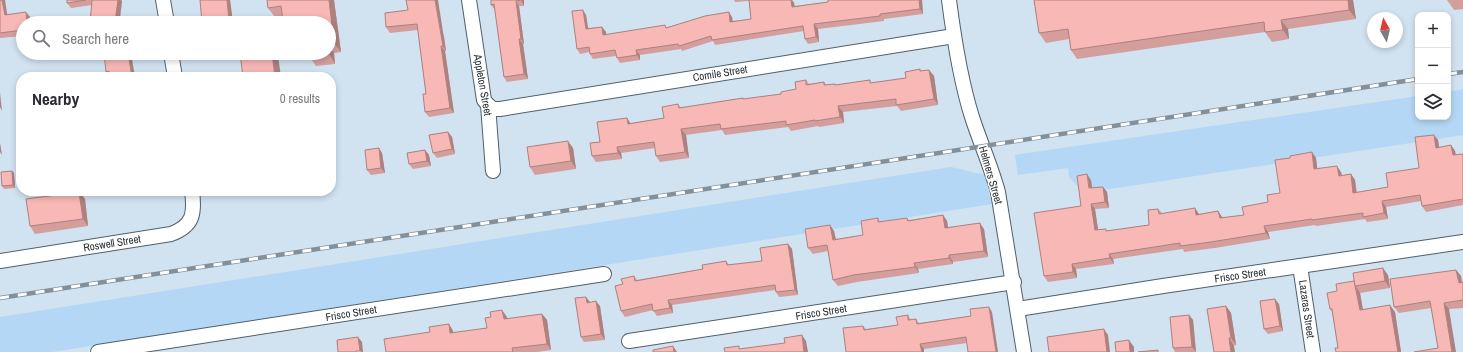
<!DOCTYPE html>
<html lang="en">
<head>
<meta charset="utf-8">
<style>
  body { margin:0; font-family:"Archivo Narrow",sans-serif; background:#f2f2f3; color:#2b2b33 }
  .controls { position:absolute; right:12px; top:12px; display:grid; overflow:hidden; border-radius:8px; box-shadow:0 2px 6px #0003 }
  .controls button { width:36px; height:36px; display:grid; place-items:center; padding:0; border:0; border-bottom:1px solid #e1e1e2; background:#fff; color:#2b2b33; font:20px sans-serif }
  .compass { position:absolute; left:1367px; top:12px; width:36px; height:36px; border-radius:50%; background:#fff; box-shadow:0 2px 6px #0003; rotate:352deg }
  .list { margin:0; padding:0; list-style:none }
  h2 { display:flex; justify-content:space-between; align-items:center; height:52px; margin:0; padding:0 16px; font-size:17px }
  h2 small { font-size:13px; font-weight:400; color:#7c7c81 }
  .icon { flex:none; width:22px; height:22px; fill:none; stroke:currentColor; stroke-width:2; stroke-linecap:round; stroke-linejoin:round }
  .map { position:relative; flex:none; width:1463px; height:352px; overflow:hidden }
  .search { position:absolute; background:#fff; box-shadow:0 2px 6px #0003; left:16px; top:16px; width:320px; height:44px; display:flex; align-items:center; gap:10px; box-sizing:border-box; padding:0 14px; border-radius:22px; color:#7c7c81; font-size:15px }
  .panel { position:absolute; background:#fff; box-shadow:0 2px 6px #0003; left:16px; top:72px; width:320px; height:124px; border-radius:16px }
  .map>svg:first-child { display:block }
  .green { fill:#b3d7f5 }
  .lines { fill:none; stroke-linecap:round; stroke-linejoin:round }
  .street-casing { stroke:#505f6b; stroke-width:16 }
  .street { stroke:#fff; stroke-width:14 }
  .rail-casing { stroke:#838f99; stroke-width:4.5 }
  .rail { stroke:#fff; stroke-width:3; stroke-dasharray:9; stroke-linecap:butt }
  .wall { fill:#d49e9d }
  .shaded-wall { fill:#ad817f }
  .building { fill:#f7b8b6; stroke:#ad817f }
  .labels { text-anchor:middle; dominant-baseline:central; stroke-width:3; stroke-linejoin:round; paint-order:stroke }
  .street-label { font-size:11px; fill:#293035; stroke:#fff }
</style>
</head>
<body>
<div class="map">
<svg width="1463" height="352" viewBox="0 0 1463 352">
  <rect width="100%" height="100%" fill="#d1e2f0"/>
  <!-- green -->
  <g class="green">
    <path d="M1463,89v46l-379,58 -15,-16 -1,-9 -50,7 -3,-20 403,-59v21h30v-25z"/>
    <path d="M951,167l34,8 7,29 -940,148h-52v-35z"/>
  </g>
  <g class="lines">
    <!-- street casing -->
    <g class="street-casing">
      <g id="street">
        <path d="M163,0l4,23"/>
        <path d="M469,0l15,100 4,5 5,66"/>
        <path d="M949,0c5,39 11,79 23,117 8,25 19,49 26,75l26,160"/>
        <path d="M171,53l4,24"/>
        <path d="M488,105l5,4h7l454,-73"/>
        <path d="M0,261l171,-27c22,-8 24,-20 21,-43"/>
        <path d="M1300,266l13,86"/>
        <path d="M1018,309l145,-23 300,-44"/>
        <path d="M629,341l385,-59"/>
        <path d="M98,352l506,-78"/>
      </g>
    </g>
    <!-- street -->
    <use href="#street" class="street"/>
    <!-- rail casing -->
    <g class="rail-casing">
      <g id="rail">
        <path d="M1448,74l15,-2"/>
        <path d="M0,298l1418,-219"/>
      </g>
    </g>
    <!-- rail -->
    <use href="#rail" class="rail"/>
  </g>
  <!-- wall -->
  <g class="wall">
    <path d="M0,0l7,14 23,3 -7,6v13l-23,2z"/>
    <path d="M67,0h54l1,1 -2,20 -28,-16 -21,3 -4,-5z"/>
    <path d="M230,0l3,23h-31z"/>
    <path d="M334,0l7,52 -7,1 1,11 -19,2 -6,-9 -2,-4h21v-30h-45l-1,-2 -1,-5 -7,1 -7,-9z"/>
    <path d="M524,0v6h-5l5,38h-1l5,35 -21,3 -3,-5 -9,-67 -4,-5z"/>
    <path d="M734,0h58l2,3 1,3 33,-4v-2h94l1,14 -39,5v2l-66,8 1,13 -11,2 -3,-5 -1,-8 -89,14 -2,-4 -31,10 -1,-2 -41,6v5l-20,3 -3,-5 -1,-2 -23,3 -3,-5 -1,-2 -9,2 -3,-5 9,-34 2,13 14,-1 4,5v3l61,-8 65,-10 1,4 18,-2 -2,-18 -14,1z"/>
    <path d="M1034,0h319l3,19 -68,10 1,10 -17,3 -7,-10 -188,27 -6,-9 -2,-11 -23,4 -7,-10z"/>
    <path d="M1447,0h16v9l-9,1z"/>
    <path d="M408,10l36,25 2,16h-1l9,62 -25,4 -4,-5 1,-18 -8,-64 -28,3 -4,-6z"/>
    <path d="M206,53h28v3l-24,4 -4,-5z"/>
    <path d="M920,69l1,2 8,-1 5,6 4,29 -37,6 -4,-5 -54,6 1,11 -25,4 -1,-1 -27,5 -3,-4 -63,8 -3,-5 -36,5 3,23 -29,4 -4,-6 -1,-8 -34,5 1,6 -26,3 -4,-6 8,-14 31,-19 33,-5 14,-14 3,4 62,-10 1,1 37,-5 15,-5 10,-9 3,4 15,-2 2,3 9,-1 1,1 34,-5 1,3 35,-5z"/>
    <path d="M448,132l4,5 3,17 -18,4 -4,-5z"/>
    <path d="M1434,135l4,5 1,7 12,-2 4,6 1,4 7,-1v51l-37,7 -4,-6 -1,-5 -35,6 2,12 -21,3 -2,-3 -49,7 -1,-1 -47,7 2,7 -55,9 -31,4 -1,-3 -70,10 1,5 -38,5 1,9 -29,4 -4,-6 37,-70 10,-26 1,8 11,-1 4,5 2,16 -14,1 3,21 9,1 42,-6 9,-16 4,4 37,1 19,-3 5,7 21,-3 24,-13 12,-9 10,-35 22,-6 4,6 1,10 24,4 1,4 9,-2 4,6 2,13 31,-6 31,-19z"/>
    <path d="M573,148l3,21 -41,6 -5,-8z"/>
    <path d="M425,150l4,5 2,11 -18,3 -4,-5z"/>
    <path d="M382,153l3,20 -14,2 -4,-5z"/>
    <path d="M12,171l2,2 1,15 -11,1 -2,-3z"/>
    <path d="M79,192l6,7 3,27 -53,8 -5,-8z"/>
    <path d="M943,215l4,6 1,6 36,2 4,28 -35,5v2l-35,5 1,4 -62,9 -19,4 -5,-6 -5,-29 -15,3 -5,-6 22,-23 4,6 2,8 27,-4 15,-17 2,4 27,-4 2,2z"/>
    <path d="M788,244l4,5 6,46 -19,2 -3,-5 -1,-2 -103,15 1,8 -16,3 -4,-6 -28,7 -4,-6 13,-35 3,4 66,-11 23,-8 3,4 33,-4z"/>
    <path d="M1456,270l5,6 1,7 1,-1v26l-14,1 -11,39 -7,-40 -32,5 -5,-6z"/>
    <path d="M1388,275l2,13 -30,5 3,16 32,3 6,40h-65l2,-4 -6,-36 -2,-3 7,-18z"/>
    <path d="M590,302l10,4 5,34 -21,2 -3,-5z"/>
    <path d="M1279,304l4,27 -15,3 -4,-5z"/>
    <path d="M1226,306l5,7 5,32 -22,7z"/>
    <path d="M992,312l-25,31 -43,6v3h-78l17,-26 3,3 32,-4 10,-10 3,5 5,-1 3,4 52,-7z"/>
    <path d="M542,314l5,6 4,30 -14,2h-151l63,-28 4,7v2l34,-5 20,-11v2z"/>
    <path d="M1189,315l4,5 3,32h-21l-2,-4z"/>
  </g>
  <!-- shaded-wall -->
  <g class="shaded-wall">
    <path d="M2,0h3l3,20 -3,-5z"/>
    <path d="M118,0h3l1,1 -3,22 -4,-1z"/>
    <path d="M227,0h3l3,23h-2l-2,-3z"/>
    <path d="M329,0h5l7,52 -7,-9z"/>
    <path d="M435,0h3l8,51 -3,-5z"/>
    <path d="M521,0h3v6z"/>
    <path d="M791,0h1l2,3 1,9 -3,-5z"/>
    <path d="M919,0h3l1,14 -3,-5z"/>
    <path d="M1348,0h5l3,19 -7,-9z"/>
    <path d="M516,1l3,5 5,38 -3,-5z"/>
    <path d="M583,10l3,5 3,19 -3,-5z"/>
    <path d="M26,12l4,5v6h-3z"/>
    <path d="M729,12l3,5 1,9 -3,-4z"/>
    <path d="M1281,20l7,9 1,10 -6,-9z"/>
    <path d="M814,24l4,5 1,13 -3,-5z"/>
    <path d="M602,27l4,5 1,8 -4,-5z"/>
    <path d="M519,39l4,5 5,35 -4,-5z"/>
    <path d="M329,46l5,7 1,11 -6,-10z"/>
    <path d="M441,46l4,5 9,62 -4,-5z"/>
    <path d="M636,50l4,5v5l-3,-5z"/>
    <path d="M128,53h3l4,24h-3z"/>
    <path d="M272,53h4l2,2 3,22h-6z"/>
    <path d="M929,70l5,6 4,29 -4,-6z"/>
    <path d="M0,93l2,18 -2,-4z"/>
    <path d="M838,106l5,6 1,11 -4,-6z"/>
    <path d="M627,118l4,6h-3z"/>
    <path d="M681,129l5,6 3,23 -4,-6z"/>
    <path d="M448,132l4,5 3,17 -3,-5z"/>
    <path d="M1434,135l4,5 2,13 -4,-5z"/>
    <path d="M568,141l5,7 3,21 -5,-8z"/>
    <path d="M0,143l2,12 -2,-3z"/>
    <path d="M1451,145l4,6 2,10 -4,-6z"/>
    <path d="M617,147l4,6 1,6 -4,-6z"/>
    <path d="M379,148l3,5 3,20 -4,-5z"/>
    <path d="M425,150l4,5 2,11 -4,-5z"/>
    <path d="M1312,152l4,6 2,16 -4,-5z"/>
    <path d="M1337,166l4,6 2,10 -4,-6z"/>
    <path d="M12,171l2,2 1,15 -2,-3z"/>
    <path d="M1087,174l4,6 2,14 -4,-6z"/>
    <path d="M1351,174l4,6 2,19 -4,-6z"/>
    <path d="M1103,187l4,5 2,16 -4,-6z"/>
    <path d="M79,192l6,7 3,27 -5,-7z"/>
    <path d="M1382,201l4,6 2,12 -4,-6z"/>
    <path d="M1091,204l4,5 4,27 -4,-6z"/>
    <path d="M1195,208l4,6 1,7 -4,-6z"/>
    <path d="M1218,211l4,6 2,7 -4,-6z"/>
    <path d="M943,215l4,6 2,13 -4,-6z"/>
    <path d="M980,223l4,6 4,28 -4,-6z"/>
    <path d="M830,225l4,6 3,15 -4,-6z"/>
    <path d="M1264,226l4,6 2,7 -4,-6z"/>
    <path d="M788,244l4,5 6,46 -3,-5z"/>
    <path d="M1109,254l4,5 1,5 -4,-6z"/>
    <path d="M949,255l4,7v2l-4,-6z"/>
    <path d="M914,263l4,6 1,4 -4,-6z"/>
    <path d="M1072,264l4,5 1,9 -4,-6z"/>
    <path d="M1383,268l5,7 2,13 -5,-7z"/>
    <path d="M1456,270l5,6 2,13 -4,-6z"/>
    <path d="M1356,286l4,7 4,23 -4,-6z"/>
    <path d="M586,297l4,5 -3,1z"/>
    <path d="M1275,299l4,5 4,27 -3,-5z"/>
    <path d="M668,300l4,5 1,8 -3,-5z"/>
    <path d="M596,301l4,5 5,34 -4,-6z"/>
    <path d="M1444,303l5,6 7,43h-4z"/>
    <path d="M1390,305l5,7 6,40h-3z"/>
    <path d="M1226,306l5,7 5,32 -5,-7z"/>
    <path d="M989,307l3,5 6,40h-2z"/>
    <path d="M502,310l5,7 1,9 -4,-7z"/>
    <path d="M542,314l5,6 4,30 -4,-6z"/>
    <path d="M1189,315l4,5 3,32 -4,-5z"/>
    <path d="M449,324l4,7 1,9 -4,-7z"/>
    <path d="M1104,329l4,6 2,17h-3z"/>
    <path d="M802,335l4,6 2,11h-4z"/>
    <path d="M358,337l4,5 1,10h-2l-1,-1z"/>
    <path d="M1229,338l5,8 1,6h-4z"/>
    <path d="M1129,340l5,7v5h-4z"/>
    <path d="M920,344l4,5v3h-2z"/>
    <path d="M673,346l4,6h-3z"/>
  </g>
  <!-- building -->
  <g class="building">
    <path d="M0,0h2l3,15 21,-3 1,11h-4v7l-23,3z"/>
    <path d="M67,0h19l-19,3z"/>
    <path d="M92,0h26l-3,22 5,-1v2h-30z"/>
    <path d="M200,0h27l2,20 -3,1 1,2h-25z"/>
    <path d="M267,0h62l5,43h-5v-20h-29v-4l-17,2 -2,-15 -13,2z"/>
    <path d="M406,0h29l8,46h-2l9,62 -25,4 -2,-18h3l-9,-70 -31,3 -1,-14 23,-3z"/>
    <path d="M491,0h30l-5,1 5,38h-2l5,35 -20,3 -10,-73 -3,1z"/>
    <path d="M749,0h42l1,7 36,-5v-2h91l1,9 -40,5v2l-66,8 2,13 -11,2 -2,-13 -91,14 -1,-4 -32,10 -1,-2 -42,6 1,5 -20,3 -2,-8 -25,4 -1,-7 -12,2 -5,-38 11,-1 3,19 16,-2 1,8 62,-10 1,3 39,-12 24,-4 1,10 21,-3z"/>
    <path d="M1034,0h314l1,10 -68,10 2,10 -18,2 -1,-10 -193,28 -3,-21 -29,4z"/>
    <path d="M104,53h24l4,24h-23v-6l-3,1z"/>
    <path d="M206,53h12l-12,2z"/>
    <path d="M240,53h32l3,24h-32z"/>
    <path d="M309,53h20v1l-19,3z"/>
    <path d="M920,69v2l9,-1 5,29 -38,6v-6l-58,7 2,11 -25,4v-1l-29,5v-4l-65,8 -1,-5 -39,5 4,23 -29,4 -2,-14 -37,5 1,6 -26,3 -2,-13 10,-1 -3,-20 30,-4 1,6 36,-6 -2,-11 16,-3 1,4 64,-10v1l38,-5v-2l15,-3 -1,-7 11,-2v5l18,-3v3l11,-1v1l35,-5v3l36,-5 -1,-6z"/>
    <path d="M17,112h4v16h-1z"/>
    <path d="M448,132l4,17 -19,4 -4,-18z"/>
    <path d="M1434,135l2,13 15,-3 2,10 10,-1v45l-41,7 -2,-11 -38,6 2,12 -21,4v-4l-51,7v-1l-48,7 2,7 -55,9 -31,4v-3l-71,11 1,4 -38,6 1,8 -29,4 -10,-63 47,-7 -4,-30 10,-2 2,14 14,-1 2,15 -14,2 4,26 11,-1v2l43,-6 -1,-15 10,-1 1,5 36,-6 1,7 22,-4 2,7 24,-3 -2,-8 26,-5 -1,-7 13,-2 -5,-33 15,-2v-2l22,-4 2,17 23,-3 2,10 12,-2 2,19 35,-6 -2,-14 33,-5 -4,-31z"/>
    <path d="M568,141l3,20 -41,6 -3,-20z"/>
    <path d="M379,148l2,20 -14,2 -2,-20z"/>
    <path d="M425,150l2,11 -18,3 -2,-11z"/>
    <path d="M12,171l1,14 -11,1 -1,-14z"/>
    <path d="M79,192l4,27 -53,7 -4,-27z"/>
    <path d="M943,215l2,13 35,-5 4,28 -35,4v3l-35,5 1,4 -62,8 -20,5 -6,-35 -19,3 -3,-19 25,-4 3,15 30,-5 -2,-14 17,-3v4l29,-4 1,3z"/>
    <path d="M788,244l7,46 -19,2 -1,-7 -107,15 2,8 -17,3 -1,-7 -31,7 -6,-25 8,-2 -2,-5 13,-3 1,5 68,-12 -1,-4 24,-4 1,4 35,-4 -2,-13z"/>
    <path d="M1383,268l2,13 -30,5 -2,-13z"/>
    <path d="M1456,270l3,13 4,-1v18l-19,3 8,49h-38l24,-4 -8,-47 -36,6 -4,-28z"/>
    <path d="M1354,281l6,29 30,-5 8,47h-62l-1,-4h3l-6,-39h-2l-3,-16 10,-2 -1,-7z"/>
    <path d="M586,297l1,6 9,-2 5,33 -20,3 -6,-39z"/>
    <path d="M1275,299l5,27 -16,3 -4,-28z"/>
    <path d="M1226,306l5,32h-2l2,14h-17l-7,-43z"/>
    <path d="M989,307l7,45h-28l-2,-15 -46,7 2,8h-76l-3,-24 20,-2 1,4 34,-5 -2,-8 12,-2v5l8,-1 1,5 54,-8 -1,-7z"/>
    <path d="M502,310l2,9 38,-5 5,30 -35,4 1,4h-127l-2,-13 46,-7 -1,-5 20,-3 1,9 37,-5 -2,-10 6,-1 -1,-5z"/>
    <path d="M1189,315l3,32 -19,1 -3,-31z"/>
    <path d="M1104,329l3,23h-58l-2,-15z"/>
    <path d="M802,335l2,17h-79l-1,-4 15,-2v3l46,-6 -1,-5z"/>
    <path d="M358,337l2,14h-4v1h-18l-1,-12z"/>
    <path d="M1129,340l1,12h-14l-1,-10z"/>
    <path d="M673,346l1,6h-21v-2z"/>
    <path d="M1158,350v2h-20z"/>
  </g>
  <g class="labels">
    <!-- street labels -->
    <g class="street-label">
      <text transform="translate(720 73) rotate(-9)">Comile Street</text>
      <text transform="translate(483 85) rotate(80)">Appleton Street</text>
      <text transform="translate(991 175) rotate(74)">Helmers Street</text>
      <text transform="translate(112 243) rotate(-9)">Roswell Street</text>
      <text transform="translate(1240 275) rotate(-8)">Frisco Street</text>
      <text transform="translate(1307 309) rotate(82)">Lazaras Street</text>
      <text transform="translate(821 312) rotate(-9)">Frisco Street</text>
      <text transform="translate(351 313) rotate(-9)">Frisco Street</text>
    </g>
  </g>
</svg>
<div class="controls">
<button>+</button>
<button>−</button>
<button><svg class="icon" aria-label="layers" viewBox="0 0 24 24"><path d="M12 4l9 5-9 5-9-5zM3 14l9 5 9-5"/></svg></button>
</div>
<svg class="compass" viewBox="-18 -18 36 36"><path d="M0-13l5 13h-10z" fill="#e53935"/><path d="M0 13l5-13h-10z" fill="#7c7c81"/></svg>
<div class="search"><svg class="icon" aria-label="search" viewBox="0 0 24 24"><circle cx="10" cy="10" r="6"/><path d="M15 15l6 6"/></svg>Search here</div>
<section class="panel">
<h2>Nearby<small>0 results</small></h2>
<ul class="list">
</ul>
</section>
</div>
</body>
</html>
